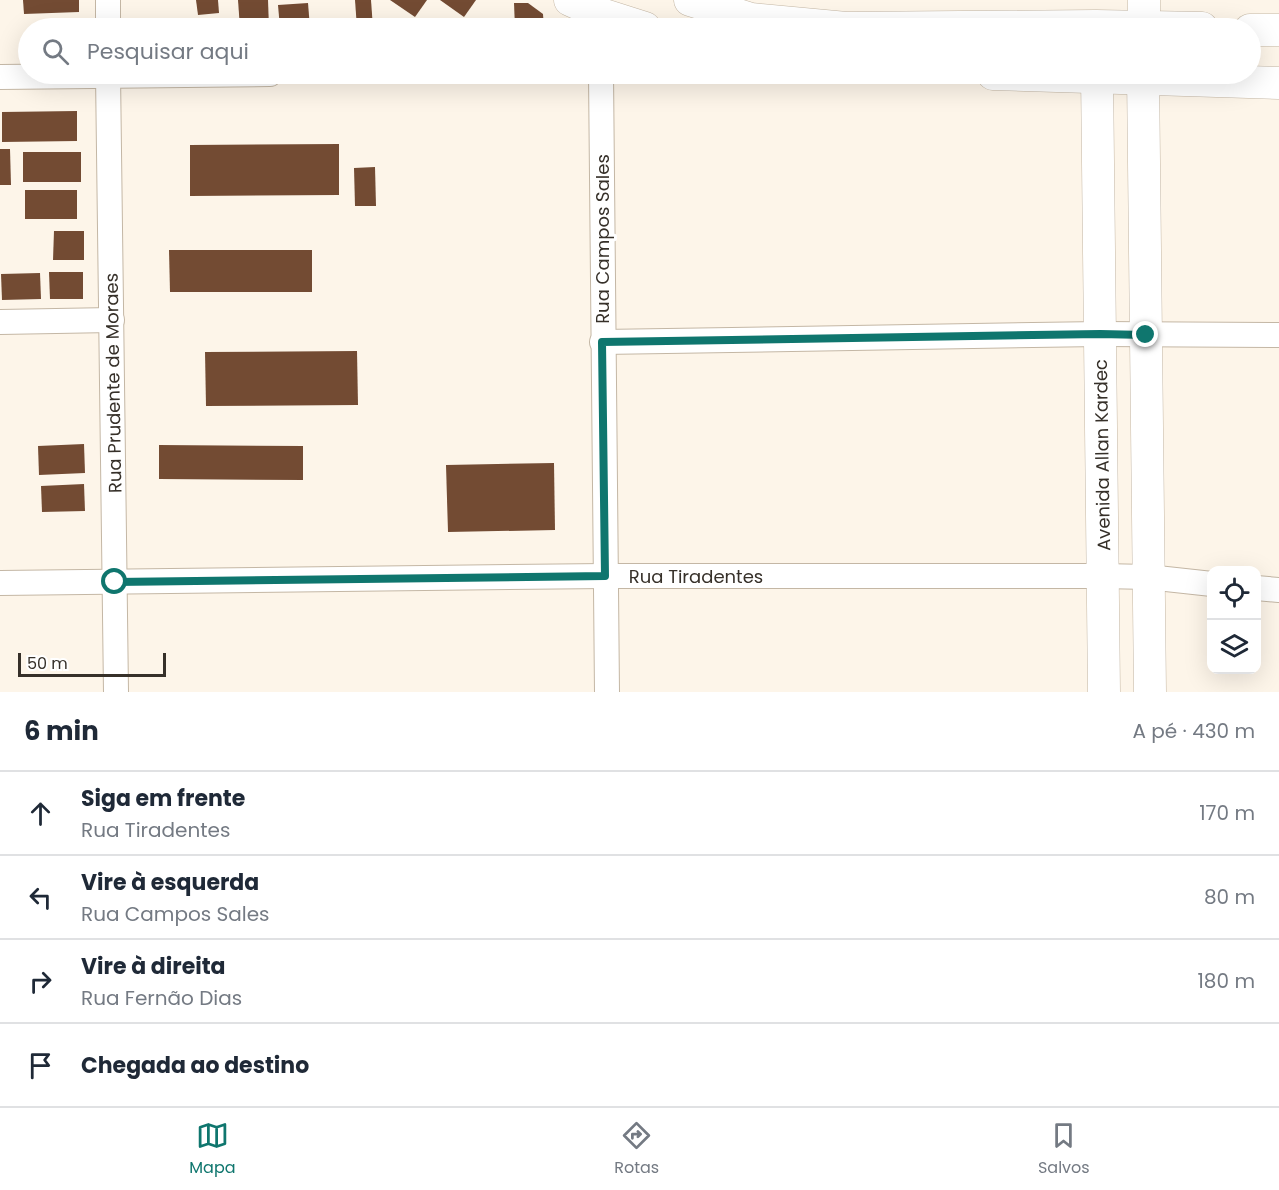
<!DOCTYPE html>
<html lang="pt">
<head>
<meta charset="utf-8">
<style>
  body { margin:0; font-family:Poppins,sans-serif; background:#f6f6f7; color:#1f2937 }
  .controls { position:absolute; right:18px; bottom:18px; display:grid; overflow:hidden; border-radius:12px; box-shadow:0 6px 24px #0002 }
  .controls button { width:54px; height:54px; display:grid; place-items:center; padding:0; border:0; border-bottom:2px solid #e0e1e3; background:#fff; color:#1f2937; font:30px sans-serif }
  .scale { position:absolute; left:18px; bottom:15px; width:148px; box-sizing:border-box; padding-left:6px; border:3px solid #363029; border-top:0; font-size:16px; line-height:21px; white-space:nowrap; color:#363029; -webkit-text-stroke:4px #fff; paint-order:stroke }
  .stop { position:absolute; width:18px; height:18px; margin:-14px; border:4px solid #0f766e; border-radius:50%; background:#fff }
  .stop.end { background:#0f766e; border-color:#fff; box-shadow:0 2px 6px #0008 }
  .list { margin:0; padding:0; list-style:none }
  h2 { display:flex; justify-content:space-between; align-items:center; height:78px; margin:0; padding:0 24px; font-size:26px }
  h2 small { font-size:20px; font-weight:400; color:#747a83 }
  .list li { display:grid; grid-template-columns:39px 1fr auto; gap:18px; align-items:center; box-sizing:border-box; height:84px; padding:0 24px; border-top:2px solid #e0e1e3 }
  .list b { display:block; font-size:22px; white-space:nowrap }
  .list p { margin:0; font-size:20px; white-space:nowrap; color:#747a83 }
  .list em { font-size:20px; font-style:normal; color:#747a83 }
  .icon { flex:none; width:33px; height:33px; fill:none; stroke:currentColor; stroke-width:2; stroke-linecap:round; stroke-linejoin:round }
  .map { position:relative; flex:none; width:1279px; height:692px; overflow:hidden }
  .search { position:absolute; background:#fff; box-shadow:0 6px 24px #0002; left:18px; right:18px; top:18px; height:66px; display:flex; align-items:center; gap:15px; box-sizing:border-box; padding:0 21px; border-radius:33px; color:#747a83; font-size:22px }
  .sheet { height:414px; background:#fff }
  nav { display:flex; justify-content:space-around; align-items:center; box-sizing:border-box; height:84px; border-top:2px solid #e0e1e3; background:#fff; font-size:16px; color:#747a83 }
  nav a { display:grid; justify-items:center; gap:3px }
  nav .on { color:#0f766e }
  .map>svg:first-child { display:block }
  .building { fill:#734b33 }
  .lines { fill:none; stroke-linecap:round; stroke-linejoin:round }
  .minor-casing { stroke:#c4b7a5; stroke-width:26 }
  .major-casing { stroke:#c4b7a5; stroke-width:33 }
  .minor { stroke:#fff; stroke-width:24 }
  .major { stroke:#fff; stroke-width:32 }
  .route { stroke:#0f766e; stroke-width:8 }
  .labels { text-anchor:middle; dominant-baseline:central; stroke-width:6; stroke-linejoin:round; paint-order:stroke }
  .street-label { font-size:18px; fill:#363029; stroke:#fff }
</style>
</head>
<body>
<div class="map">
<svg width="1279" height="692" viewBox="0 0 1279 692">
  <rect width="100%" height="100%" fill="#fdf5e9"/>
  <!-- building -->
  <g class="building">
    <path d="M23,0h56v12l-55,2z"/>
    <path d="M196,0h22l1,13 -21,2z"/>
    <path d="M238,0h30l1,28h-29z"/>
    <path d="M355,0h16l2,28h-16z"/>
    <path d="M390,0h37l-12,17z"/>
    <path d="M440,0h36l-12,17z"/>
    <path d="M308,3l2,25h-30l-2,-23z"/>
    <path d="M514,3h14l15,11 1,14h-29z"/>
    <path d="M233,19l1,9h-50l-1,-5z"/>
    <path d="M457,20l1,8h-33v-6z"/>
    <path d="M503,20l1,8h-38v-6z"/>
    <path d="M549,20h9l12,8h-21z"/>
    <path d="M80,22v6h-35v-4z"/>
    <path d="M345,23v5h-25v-4z"/>
    <path d="M77,111v30l-75,1v-30z"/>
    <path d="M339,144v51l-149,1v-51z"/>
    <path d="M0,149h10l1,36h-11z"/>
    <rect x="23" y="152" width="58" height="30"/>
    <path d="M375,167l1,39h-21l-1,-38z"/>
    <rect x="25" y="190" width="52" height="29"/>
    <path d="M54,231h30v29h-31z"/>
    <path d="M169,250h143v42h-142z"/>
    <path d="M49,272h34v27h-33z"/>
    <path d="M40,273l1,26 -39,1 -1,-26z"/>
    <path d="M357,351l1,54 -152,1 -1,-54z"/>
    <path d="M84,444l1,29 -46,2 -1,-29z"/>
    <path d="M159,445l144,1v34l-144,-1z"/>
    <path d="M554,463l1,67 -107,2 -2,-67z"/>
    <path d="M84,484l1,27 -43,1 -1,-26z"/>
  </g>
  <g class="lines">
    <!-- minor casing -->
    <g class="minor-casing">
      <g id="minor">
        <path d="M108,0v28"/>
        <path d="M108,74l8,618"/>
        <path d="M601,74l6,618"/>
        <path d="M0,77l270,-3"/>
        <path d="M0,322l112,-2"/>
        <path d="M602,342l498,-8 179,1"/>
        <path d="M0,583l605,-7h498l45,1 64,7"/>
        <path d="M1256,588l23,2"/>
      </g>
    </g>
    <!-- major casing -->
    <g class="major-casing">
      <g id="major">
        <path d="M570,0l31,14 44,14"/>
        <path d="M690,0l61,19 95,9 250,-2 106,2"/>
        <path d="M1144,0v28"/>
        <path d="M1250,30h29"/>
        <path d="M993,74l286,9"/>
        <path d="M1097,74l7,618"/>
        <path d="M1143,74l7,618"/>
      </g>
    </g>
    <!-- minor -->
    <use href="#minor" class="minor"/>
    <!-- major -->
    <use href="#major" class="major"/>
  </g>
  <g class="lines">
    <!-- route -->
    <path class="route" d="M115,582l490,-6 -3,-234 498,-8 46,1"/>
  </g>
  <g class="labels">
    <!-- street labels -->
    <g class="street-label">
      <text transform="translate(602 239) rotate(-90)">Rua Campos Sales</text>
      <text transform="translate(113 383) rotate(-91)">Rua Prudente de Moraes</text>
      <text transform="translate(1102 455) rotate(-91)">Avenida Allan Kardec</text>
      <text x="696" y="576">Rua Tiradentes</text>
    </g>
  </g>
</svg>
<div class="controls">
<button><svg class="icon" aria-label="locate" viewBox="0 0 24 24"><circle cx="12" cy="12" r="6"/><path d="M12 2v4M12 18v4M2 12h4M18 12h4"/></svg></button>
<button><svg class="icon" aria-label="layers" viewBox="0 0 24 24"><path d="M12 4l9 5-9 5-9-5zM3 14l9 5 9-5"/></svg></button>
</div>
<div class="scale">50 m</div>
<div class="stop" style="left:115px;top:582px"></div>
<div class="stop end" style="left:1146px;top:335px"></div>
<div class="search"><svg class="icon" aria-label="search" viewBox="0 0 24 24"><circle cx="10" cy="10" r="6"/><path d="M15 15l6 6"/></svg>Pesquisar aqui</div>
</div>
<section class="sheet">
<h2>6 min<small>A pé · 430 m</small></h2>
<ul class="list">
<li><svg class="icon" aria-label="ahead" viewBox="0 0 24 24"><path d="M12 20V5M6 11l6-6 6 6"/></svg><div><b>Siga em frente</b><p>Rua Tiradentes</p></div><em>170 m</em></li>
<li><svg class="icon" aria-label="left" viewBox="0 0 24 24"><path d="M17 20v-9H6M10 6l-5 5 5 5"/></svg><div><b>Vire à esquerda</b><p>Rua Campos Sales</p></div><em>80 m</em></li>
<li><svg class="icon" aria-label="right" viewBox="0 0 24 24"><path d="M7 20v-9h11M14 6l5 5-5 5"/></svg><div><b>Vire à direita</b><p>Rua Fernão Dias</p></div><em>180 m</em></li>
<li><svg class="icon" aria-label="arrive" viewBox="0 0 24 24"><path d="M6 21V4h12l-3 4 3 4H6"/></svg><div><b>Chegada ao destino</b></div></li>
</ul>
</section>
<nav>
<a class="on"><svg class="icon" aria-label="map" viewBox="0 0 24 24"><path d="M3 6l6-2 6 2 6-2v14l-6 2-6-2-6 2zM9 4v14M15 6v14"/></svg>Mapa</a>
<a><svg class="icon" aria-label="directions" viewBox="0 0 24 24"><path d="M12 3l9 9-9 9-9-9zM9 14v-3h6M13 9l2 2-2 2"/></svg>Rotas</a>
<a><svg class="icon" aria-label="saved" viewBox="0 0 24 24"><path d="M7 4h10v16l-5-4-5 4z"/></svg>Salvos</a>
</nav>
</body>
</html>
